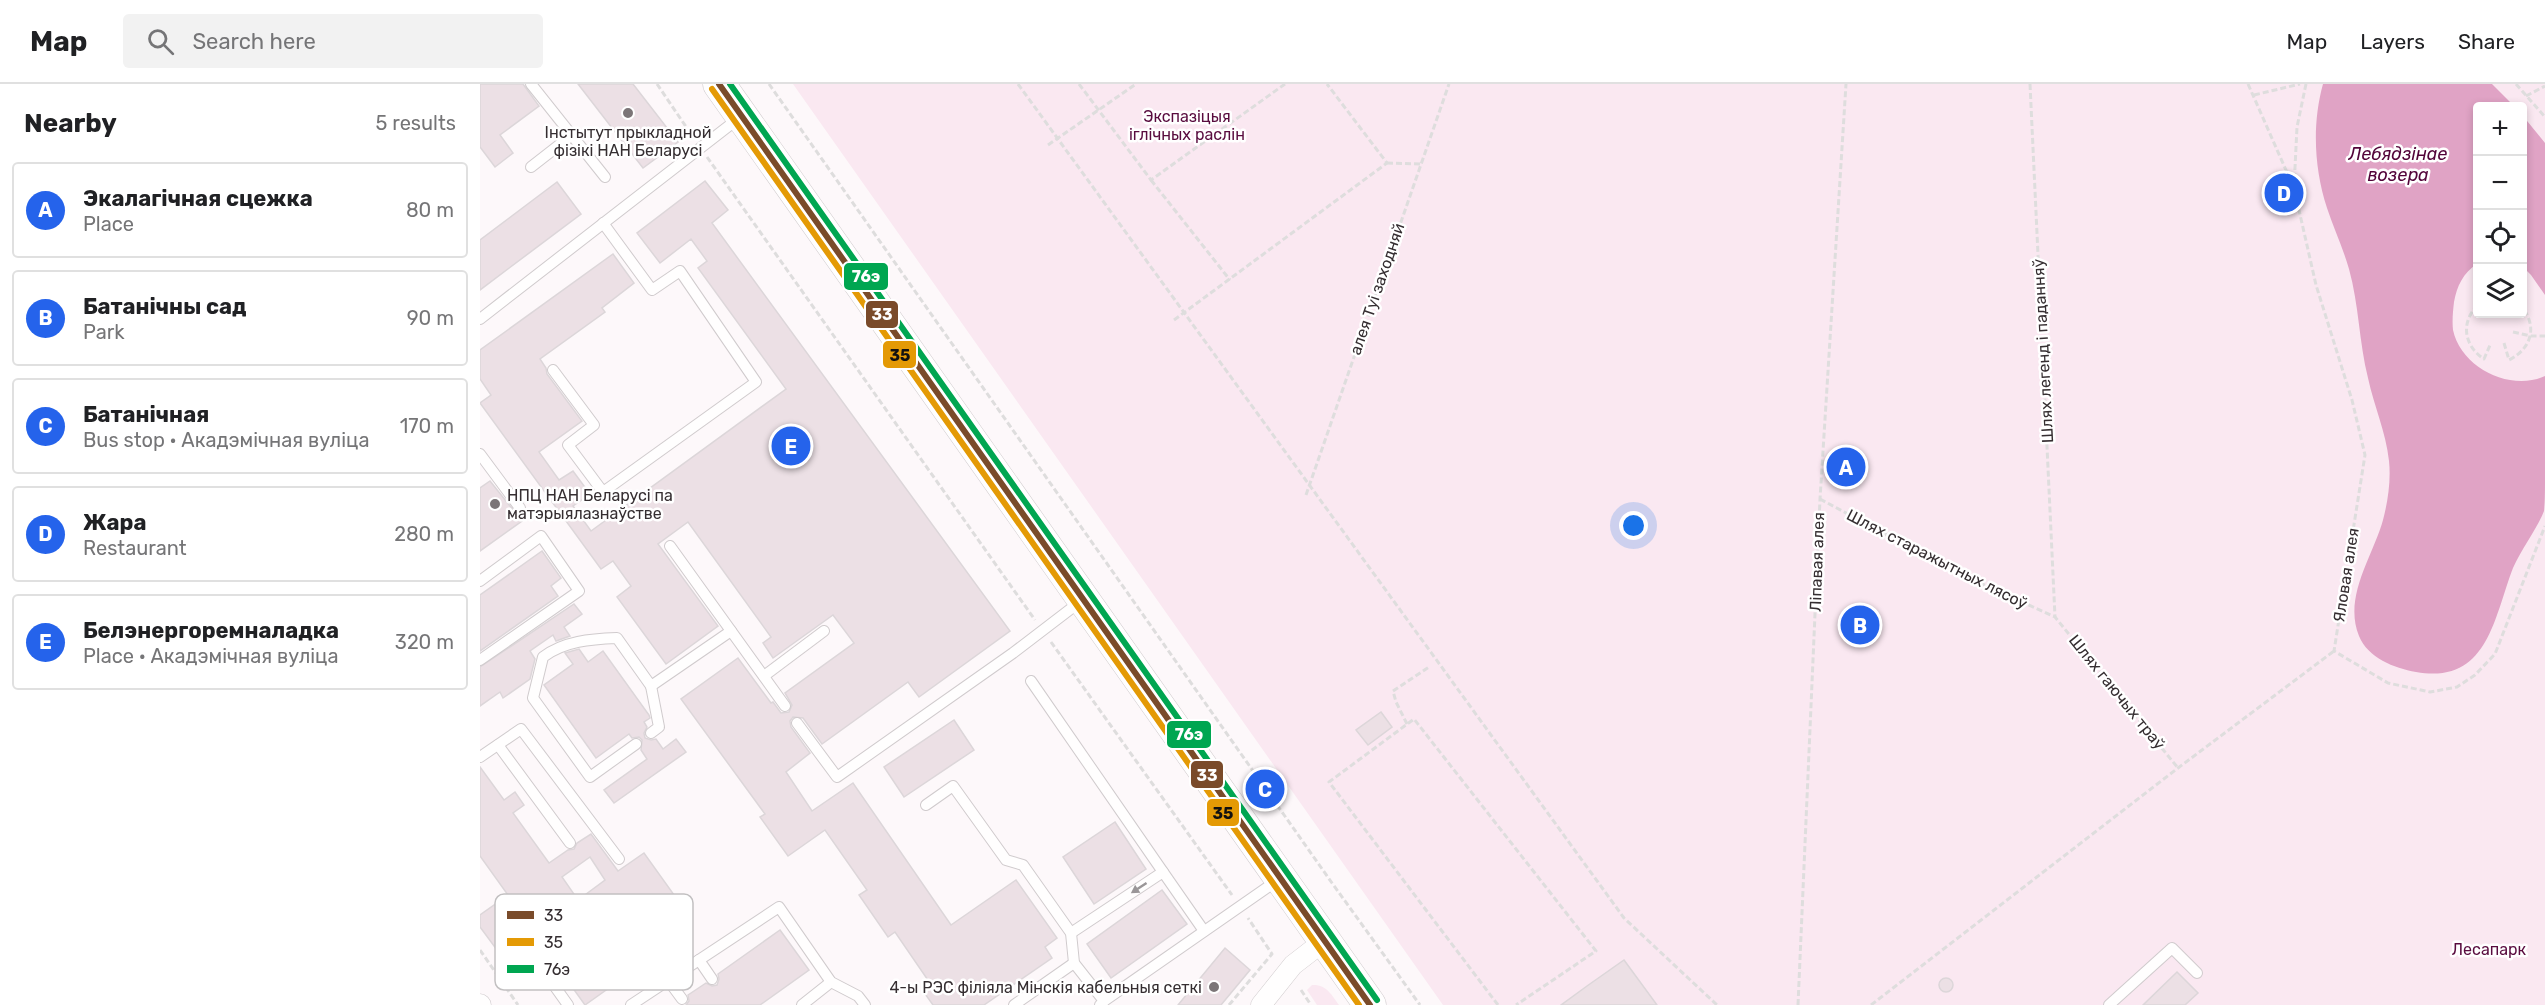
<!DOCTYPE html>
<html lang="en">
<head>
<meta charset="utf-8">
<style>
  body { margin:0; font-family:Rubik,sans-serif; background:#f2f2f2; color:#202124 }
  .controls { position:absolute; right:18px; top:18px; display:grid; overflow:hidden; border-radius:6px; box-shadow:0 3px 9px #0003 }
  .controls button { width:54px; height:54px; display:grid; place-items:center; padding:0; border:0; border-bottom:2px solid #e0e0e0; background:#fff; color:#202124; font:30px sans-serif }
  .you { position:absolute; left:1154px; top:442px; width:21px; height:21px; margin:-15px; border:4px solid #fff; border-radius:50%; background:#1a73e8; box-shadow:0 0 0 9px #1a73e833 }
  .badge { display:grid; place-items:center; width:39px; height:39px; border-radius:50%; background:#2563eb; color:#fff; font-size:20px; font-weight:700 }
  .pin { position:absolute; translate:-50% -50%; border:3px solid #fff; box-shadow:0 2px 6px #0006 }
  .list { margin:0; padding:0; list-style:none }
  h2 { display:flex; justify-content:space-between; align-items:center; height:78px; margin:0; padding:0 24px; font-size:26px }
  h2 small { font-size:20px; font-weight:400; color:#757577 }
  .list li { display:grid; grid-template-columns:39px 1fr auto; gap:18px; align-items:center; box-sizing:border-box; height:96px; margin:0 12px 12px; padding:0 12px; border:2px solid #e0e0e0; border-radius:6px }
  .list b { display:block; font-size:22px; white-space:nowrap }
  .list p { margin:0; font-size:20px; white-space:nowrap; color:#757577 }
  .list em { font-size:20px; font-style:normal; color:#757577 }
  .icon { flex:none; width:33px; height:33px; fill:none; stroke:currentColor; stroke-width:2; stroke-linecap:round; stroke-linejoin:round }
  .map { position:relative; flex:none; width:2065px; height:921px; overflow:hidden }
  header { display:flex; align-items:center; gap:36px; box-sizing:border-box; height:84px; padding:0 30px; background:#fff; border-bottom:2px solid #e0e0e0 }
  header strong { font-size:28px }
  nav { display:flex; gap:33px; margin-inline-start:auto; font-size:21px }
  .search { width:420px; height:54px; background:#f2f2f2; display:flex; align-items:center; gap:15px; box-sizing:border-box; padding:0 21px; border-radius:6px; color:#757577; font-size:22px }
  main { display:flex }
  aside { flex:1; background:#fff }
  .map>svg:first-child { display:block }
  .green { fill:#fae8f1; fill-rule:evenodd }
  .water { fill:#e0a3c5 }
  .building { fill:#ece0e5; stroke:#dcd6d9; stroke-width:1.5; fill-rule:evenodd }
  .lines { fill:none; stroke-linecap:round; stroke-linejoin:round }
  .service-casing { stroke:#d0cbcd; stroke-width:12 }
  .minor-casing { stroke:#d0cbcd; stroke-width:21 }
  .primary-casing { stroke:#d0cbcd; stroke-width:33 }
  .path { stroke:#dedddd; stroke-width:3; stroke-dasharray:6 3; stroke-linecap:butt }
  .service { stroke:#fffefe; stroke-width:10 }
  .minor { stroke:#fffefe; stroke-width:20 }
  .primary { stroke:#fffefe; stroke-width:32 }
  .bus-1-casing { stroke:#fff; stroke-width:10 }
  .bus-2-casing { stroke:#fff; stroke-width:10 }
  .bus-3-casing { stroke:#fff; stroke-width:10 }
  .bus-1 { stroke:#7a4b2a; stroke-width:6 }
  .bus-2 { stroke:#e49a05; stroke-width:6 }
  .bus-3 { stroke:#00a651; stroke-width:6 }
  .oneway { fill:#9a9698 }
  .poi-dot { fill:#7b7577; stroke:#fff; stroke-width:2 }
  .labels { text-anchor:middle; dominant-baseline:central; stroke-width:5; stroke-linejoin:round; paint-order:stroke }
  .park-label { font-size:16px; fill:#590c3f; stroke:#fff }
  .poi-label { font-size:16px; fill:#352e31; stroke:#fff }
  .street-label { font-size:16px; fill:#352e31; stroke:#fff }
  .water-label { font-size:18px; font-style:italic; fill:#520339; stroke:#fff }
  .key { fill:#fff; stroke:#c2c0c1; stroke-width:1.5 }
  .key-label { font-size:16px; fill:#352e31 }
  .line-badge { stroke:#fff; stroke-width:2 }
  .badge-label { font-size:16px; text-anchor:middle; font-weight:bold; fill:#fff }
  .pale-badge-label { font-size:16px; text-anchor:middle; font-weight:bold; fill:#111 }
</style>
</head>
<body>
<header>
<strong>Map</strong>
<div class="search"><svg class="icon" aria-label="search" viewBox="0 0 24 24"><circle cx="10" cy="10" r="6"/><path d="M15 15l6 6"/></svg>Search here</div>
<nav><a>Map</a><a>Layers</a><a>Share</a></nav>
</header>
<main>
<aside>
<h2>Nearby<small>5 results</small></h2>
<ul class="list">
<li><span class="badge">A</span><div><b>Экалагічная сцежка</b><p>Place</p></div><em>80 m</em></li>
<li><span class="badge">B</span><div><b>Батанічны сад</b><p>Park</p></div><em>90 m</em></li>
<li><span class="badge">C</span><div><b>Батанічная</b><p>Bus stop · Акадэмічная вуліца</p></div><em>170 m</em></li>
<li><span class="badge">D</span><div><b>Жара</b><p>Restaurant</p></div><em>280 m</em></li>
<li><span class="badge">E</span><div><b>Белэнергоремналадка</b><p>Place · Акадэмічная вуліца</p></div><em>320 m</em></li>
</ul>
</aside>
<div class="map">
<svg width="2065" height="921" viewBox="0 0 2065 921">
  <rect width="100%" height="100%" fill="#fdf8fa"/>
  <!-- green -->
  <g class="green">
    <path d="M313,0h1752v921h-1102zM1998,22h44v208h-44z"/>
    <path d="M832,901c14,-1 20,10 27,20h-22l-10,-15z"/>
  </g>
  <!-- water -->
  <g class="water">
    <path d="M1843,0h169l22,22h-36l-1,158c-14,9 -20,22 -23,38 -1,9 -2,19 -1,28 8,38 58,62 92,46 0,35 0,70 0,105 0,9 0,22 -1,30 -7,18 -22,37 -31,57 -19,49 -25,117 -97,104 -22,-4 -48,-14 -57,-36 -16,-39 14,-80 24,-116 5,-19 8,-40 6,-59 -3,-29 -15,-55 -21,-83 -9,-36 -9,-73 -19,-109 -6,-21 -15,-40 -22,-61 -13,-40 -15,-84 -4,-124z"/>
    <path d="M2043,32l22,27v152l-14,-20 -8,-8z"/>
  </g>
  <!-- building -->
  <g class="building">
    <path d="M0,0h43l16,22 -39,29 13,18 -18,14 -15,-20z"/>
    <path d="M98,0h55l45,58 -35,26z"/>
    <path d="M225,97l23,29 -16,13 298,408 -91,66 -11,-15 -86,62 -19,-26 -10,-1 -3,4 1,6 19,26 -24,19 26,39 41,-28 98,142 65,-45 41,58 -12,9 7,11 -68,47h-51l-10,-14 9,-5 -37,-54 -7,5 -29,-42 8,-5 -42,-60 -37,26 -28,-39 5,-3 -84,-115 57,-41 33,45 2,-1 8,11 8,-1 3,-7 -7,-12 69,-50 -21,-28 -60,43 -10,-15 8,-6 -83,-115 -30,22 60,82 -52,38 -49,-67 14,-11 -18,-25 -12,8 -121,-166 11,-8 -11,-16v-29l133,-96 21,29 -32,25 3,4 -65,47 6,9 1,6 35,47 -43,31 20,28 14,-9 17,23 -17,12 18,25 195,-142 -88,-121 9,-7 -16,-22 -31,24 -23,-30z"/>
    <path d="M77,98l24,32 -101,76v-50z"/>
    <path d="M10,397l32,40 -42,30v-63z"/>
    <path d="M62,467l19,27 -10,8 7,10 -78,55v-56z"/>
    <path d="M94,520l8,10 -18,13 6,9 -14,5 -3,-6 -23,16 5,8 -5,20 -27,19 -3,-6 -20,14v-39z"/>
    <path d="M99,565l9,13 15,-11 46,64 1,3 -6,4 3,5 -3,6 1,5 6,2 5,-1 7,10 13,-10 10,13 -72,51 -10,-13 43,-31 -6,-9 1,-10 -3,-3 -7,1 -3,-4 -33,24 -52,-73 29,-21 -8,-11z"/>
    <path d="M901,628l11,15 -24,18 -12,-15z"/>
    <path d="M474,636l20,30 -70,47 -20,-30z"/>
    <path d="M0,683l24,33 11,-8 9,13 -11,8 36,50 19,-13 6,-1 3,-6 14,-9 27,37 26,-18 43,60 -23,16 -17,-22 -15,11 -12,-18 -28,20 38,53 -45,32 -56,-78 -32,23 -17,-23v-12l28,-20 -28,-39zM110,773l15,23 -27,20 -16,-23z"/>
    <path d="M635,738l31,47 -52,35 -31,-47z"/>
    <path d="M682,806l25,34 -76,54 -24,-34z"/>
    <path d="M300,846l29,40 -49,35h-74l3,-4 -1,-6 18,-12 6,3 5,-1 2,-6 -1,-5z"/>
    <path d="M745,864l25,22 -29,35h-43z"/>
    <path d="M1144,876l33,45h-96l26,-19z"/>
    <path d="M1697,888l21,21 -13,12h-42z"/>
    <circle cx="1466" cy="901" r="7"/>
  </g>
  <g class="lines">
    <!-- service casing -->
    <g class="service-casing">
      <g id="service">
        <path d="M51,0l74,93"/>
        <path d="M51,83l41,-32"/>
        <path d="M0,235l259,-201"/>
        <path d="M73,286l41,55 -26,20 35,47 153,-110 -76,-111 -28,19 -49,-67"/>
        <path d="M0,370l40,54"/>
        <path d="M190,462l115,160"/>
        <path d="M0,497l61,-45 38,55 -99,69"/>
        <path d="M284,592l60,-45"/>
        <path d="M551,597l132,191"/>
        <path d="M171,602l8,41 -8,6"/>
        <path d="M317,639l40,54 176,-124 68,-52"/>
        <path d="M156,660l-46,33 -57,-79 10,-41c21,-16 48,-18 74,-19l34,48 80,-55"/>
        <path d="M18,661l72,98"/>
        <path d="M0,673l41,-28 98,130"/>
        <path d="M446,721l27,-19 53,74 17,5 48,68 3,30 30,38 -4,4"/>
        <path d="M591,849l92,-61 41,59"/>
        <path d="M51,869l37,52"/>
        <path d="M219,876l13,19"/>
        <path d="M188,896l14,19"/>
        <path d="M624,917l174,-121"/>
        <path d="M151,921l148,-98 52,75 27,14 7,9"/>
        <path d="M322,921l29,-23"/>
        <path d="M534,921l60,-42"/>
        <path d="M1629,921l63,-57 25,25"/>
      </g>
    </g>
    <!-- minor casing -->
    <g class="minor-casing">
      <g id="minor">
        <path d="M0,920l1,1"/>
        <path d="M781,921l32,-40 31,-24"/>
      </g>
    </g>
    <!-- primary casing -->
    <g class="primary-casing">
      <path id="primary" d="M239,0l651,921"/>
    </g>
    <!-- path -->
    <g class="path">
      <path d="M177,0l36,53"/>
      <path d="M289,0l563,799 88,122"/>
      <path d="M538,0l606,834 93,87"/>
      <path d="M599,0l72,96 134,-96"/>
      <path d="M1550,0l25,533"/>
      <path d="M1768,0l45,102"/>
      <path d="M1826,0l-9,43 -3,61 22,97 36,115 13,55 -31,196 54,32 42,9 27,-5 18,-12 20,-21 50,-128"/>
      <path d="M2036,0l29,33"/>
      <path d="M1774,11l46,-11"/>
      <path d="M2046,12l19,-10"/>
      <path d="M568,61l88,-61"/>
      <path d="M227,73l328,463"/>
      <path d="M907,79l33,1"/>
      <path d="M671,96l79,100"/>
      <path d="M1998,221c-18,17 -14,41 6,54l7,-16"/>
      <path d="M2026,231l2,-1"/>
      <path d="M694,236l213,-157 -60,-79"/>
      <path d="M2033,248l18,4h14"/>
      <path d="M2024,259l5,17c22,-11 29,-33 13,-53"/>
      <path d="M826,411l143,-411"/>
      <path d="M1340,415l138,74 97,44 123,151"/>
      <path d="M571,558l181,253"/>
      <path d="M927,640l-11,-22 -3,-11 36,-24"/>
      <path d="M773,713l12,-8"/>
      <path d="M0,866l38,55"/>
      <path d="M821,906l10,15"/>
      <path d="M749,921l43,-51 -24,-36"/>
      <path d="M1018,921l-169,-223 85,-63 182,232 -80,54"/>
      <path d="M1318,921l22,-506 26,-415"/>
      <path d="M1391,921l307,-237 156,-117"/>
    </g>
    <!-- service -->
    <use href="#service" class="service"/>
    <!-- minor -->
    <use href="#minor" class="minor"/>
    <!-- primary -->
    <use href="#primary" class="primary"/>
    <!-- bus-1 casing -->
    <g class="bus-1-casing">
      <path id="bus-1" d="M239,0l651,921"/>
    </g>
    <!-- bus-2 casing -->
    <g class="bus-2-casing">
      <path id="bus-2" d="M232,5l647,916"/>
    </g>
    <!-- bus-3 casing -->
    <g class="bus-3-casing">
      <path id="bus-3" d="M250,0l647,916"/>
    </g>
    <!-- bus-1 -->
    <use href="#bus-1" class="bus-1"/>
    <!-- bus-2 -->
    <use href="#bus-2" class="bus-2"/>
    <!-- bus-3 -->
    <use href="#bus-3" class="bus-3"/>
  </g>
  <!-- one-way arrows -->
  <defs><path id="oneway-solid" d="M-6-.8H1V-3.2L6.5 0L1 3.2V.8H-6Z" transform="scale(1.5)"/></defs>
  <use class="oneway" href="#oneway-solid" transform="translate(659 804) rotate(147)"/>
  <!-- markers -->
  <g class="poi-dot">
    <circle cx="148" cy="29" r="6"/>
    <circle cx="15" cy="420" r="6"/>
    <circle cx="734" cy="903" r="6"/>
  </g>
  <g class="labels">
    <!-- park labels -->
    <g class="park-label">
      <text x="707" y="32">Экспазіцыя<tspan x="707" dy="18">іглічных раслін</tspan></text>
      <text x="2009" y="865">Лесапарк</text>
    </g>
    <!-- poi labels -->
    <g class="poi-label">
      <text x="148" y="48">Інстытут прыкладной<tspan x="148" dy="18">фізікі НАН Беларусі</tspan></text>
      <text x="27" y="411" text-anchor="start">НПЦ НАН Беларусі па<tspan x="27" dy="18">матэрыялазнаўстве</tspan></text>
      <text x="722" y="903" text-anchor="end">4-ы РЭС філіяла Мінскія кабельныя сеткі</text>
    </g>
    <!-- street labels -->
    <g class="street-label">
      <text transform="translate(897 205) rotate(-71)">алея Туі заходняй</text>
      <text transform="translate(1563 267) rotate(-93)">Шлях легенд і паданняў</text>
      <text transform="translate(1457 475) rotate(27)">Шлях старажытных лясоў</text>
      <text transform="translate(1337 478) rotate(-88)">Ліпавая алея</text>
      <text transform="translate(1866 491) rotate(-81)">Яловая алея</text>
      <text transform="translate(1637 608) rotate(51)">Шлях гаючых траў</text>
    </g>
    <!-- water labels -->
    <g class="water-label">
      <text x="1918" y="70">Лебядзінае<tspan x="1918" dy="21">возера</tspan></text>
    </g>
  </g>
  <!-- legend -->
  <rect x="15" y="810" width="198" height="96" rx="9" class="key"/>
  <rect x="27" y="827" width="27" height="8" fill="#7a4b2a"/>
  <rect x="27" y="854" width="27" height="8" fill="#e49a05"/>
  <rect x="27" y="881" width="27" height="8" fill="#00a651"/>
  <g class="key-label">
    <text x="64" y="837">33</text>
    <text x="64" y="864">35</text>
    <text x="64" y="891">76э</text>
  </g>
  <g class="line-badge">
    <rect x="363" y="178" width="46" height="29" rx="6" fill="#00a651"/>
    <rect x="385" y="216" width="34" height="29" rx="6" fill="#7a4b2a"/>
    <rect x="402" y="256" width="35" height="29" rx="6" fill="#e49a05"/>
    <rect x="686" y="636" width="46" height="29" rx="6" fill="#00a651"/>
    <rect x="710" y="676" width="34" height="29" rx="6" fill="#7a4b2a"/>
    <rect x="726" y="714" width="34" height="29" rx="6" fill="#e49a05"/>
  </g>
  <g class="badge-label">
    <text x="386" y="198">76э</text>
    <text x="402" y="236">33</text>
    <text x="709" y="656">76э</text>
    <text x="727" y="697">33</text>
  </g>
  <g class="pale-badge-label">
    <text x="420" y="277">35</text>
    <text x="743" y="735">35</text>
  </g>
</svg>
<div class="controls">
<button>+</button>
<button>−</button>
<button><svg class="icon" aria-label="locate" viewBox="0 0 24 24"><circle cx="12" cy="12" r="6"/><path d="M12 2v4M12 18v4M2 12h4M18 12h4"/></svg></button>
<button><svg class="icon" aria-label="layers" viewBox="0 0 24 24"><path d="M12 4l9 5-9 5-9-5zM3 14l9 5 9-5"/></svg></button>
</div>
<div class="you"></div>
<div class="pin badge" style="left:1366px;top:383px">A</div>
<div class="pin badge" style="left:1380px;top:541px">B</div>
<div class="pin badge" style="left:785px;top:705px">C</div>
<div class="pin badge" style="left:1804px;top:109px">D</div>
<div class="pin badge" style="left:311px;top:362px">E</div>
</div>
</main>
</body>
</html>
